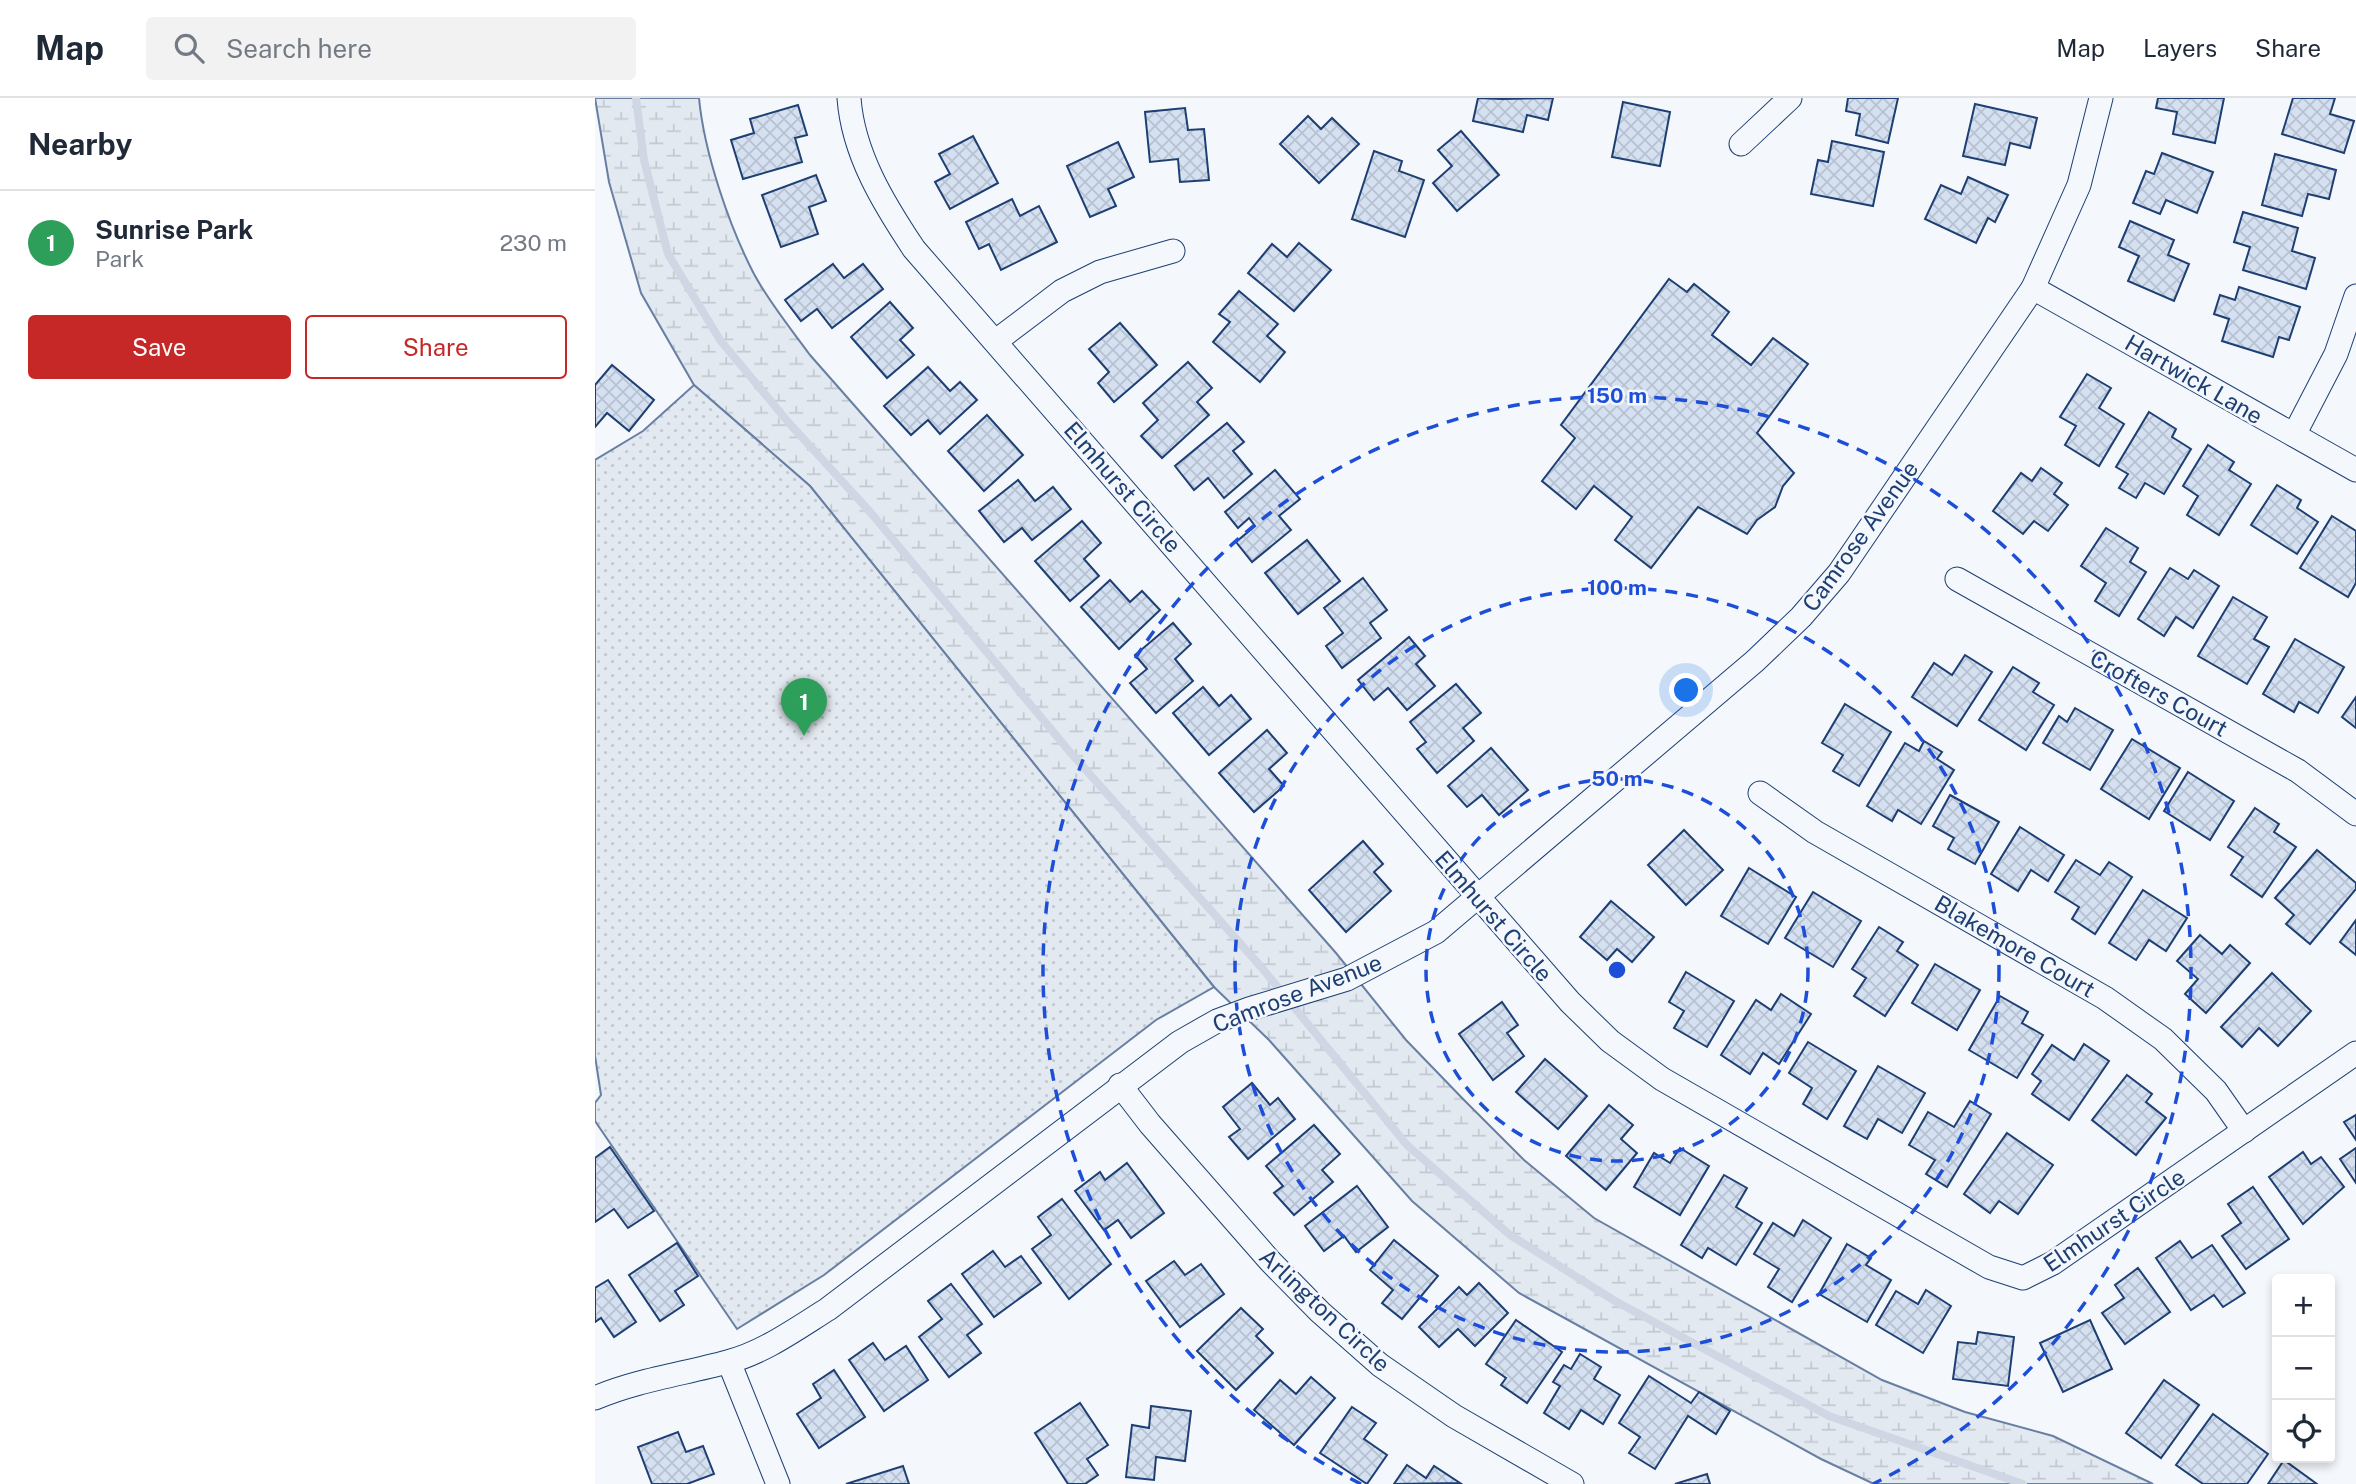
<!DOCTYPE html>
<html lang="en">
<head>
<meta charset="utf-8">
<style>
  body { margin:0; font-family:"Public Sans",sans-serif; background:#f2f2f3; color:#1f2937 }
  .controls { position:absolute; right:21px; bottom:21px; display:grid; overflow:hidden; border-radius:7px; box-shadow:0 4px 10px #0003 }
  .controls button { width:63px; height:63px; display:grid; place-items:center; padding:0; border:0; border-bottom:2px solid #e0e1e3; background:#fff; color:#1f2937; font:35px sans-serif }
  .you { position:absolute; left:1092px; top:593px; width:24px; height:24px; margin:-18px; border:5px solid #fff; border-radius:50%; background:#1a73e8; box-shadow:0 0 0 10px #1a73e833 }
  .badge { display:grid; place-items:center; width:46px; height:46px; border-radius:50%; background:#c62828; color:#fff; font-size:23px; font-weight:700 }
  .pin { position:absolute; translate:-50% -58px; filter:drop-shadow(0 2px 4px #0008) }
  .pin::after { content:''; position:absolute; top:37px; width:24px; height:21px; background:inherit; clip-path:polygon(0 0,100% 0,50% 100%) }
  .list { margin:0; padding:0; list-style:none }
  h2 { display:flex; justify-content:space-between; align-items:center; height:91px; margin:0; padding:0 28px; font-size:30px }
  h2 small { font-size:23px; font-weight:400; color:#747a83 }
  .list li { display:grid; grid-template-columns:46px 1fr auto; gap:21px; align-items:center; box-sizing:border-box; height:105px; padding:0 28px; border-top:2px solid #e0e1e3 }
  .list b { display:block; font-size:26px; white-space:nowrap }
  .list p { margin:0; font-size:23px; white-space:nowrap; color:#747a83 }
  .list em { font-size:23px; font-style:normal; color:#747a83 }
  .actions { display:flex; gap:14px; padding:21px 28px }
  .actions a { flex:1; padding:16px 0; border:2px solid #c62828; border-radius:7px; text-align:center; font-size:24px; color:#c62828 }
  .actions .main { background:#c62828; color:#fff }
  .icon { flex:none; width:38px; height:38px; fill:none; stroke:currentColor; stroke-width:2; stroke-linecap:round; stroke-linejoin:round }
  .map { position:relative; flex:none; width:1761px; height:1386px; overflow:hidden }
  header { display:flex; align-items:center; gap:42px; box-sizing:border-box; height:98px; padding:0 35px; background:#fff; border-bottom:2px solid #e0e1e3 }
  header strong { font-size:33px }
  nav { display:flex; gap:38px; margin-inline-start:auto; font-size:24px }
  .search { width:490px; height:63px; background:#f2f2f3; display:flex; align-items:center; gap:18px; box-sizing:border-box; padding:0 24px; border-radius:7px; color:#747a83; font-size:26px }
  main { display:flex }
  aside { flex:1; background:#fff }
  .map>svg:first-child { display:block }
  .wetland { fill:url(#wetland-marsh); stroke:#687fa3; stroke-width:2 }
  .park { fill:url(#park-dots); stroke:#687fa3; stroke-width:2 }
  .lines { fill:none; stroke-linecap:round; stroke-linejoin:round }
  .stream { stroke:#cfd7e4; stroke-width:8 }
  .building { fill:url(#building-cross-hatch); stroke:#1d3f73; stroke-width:2 }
  .street-casing { stroke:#1d3f73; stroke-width:25 }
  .street { stroke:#f4f7fb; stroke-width:23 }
  .ring { fill:none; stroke:#1d4ed8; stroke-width:3.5; stroke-dasharray:12 9 }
  .labels { text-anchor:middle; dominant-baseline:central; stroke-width:5; stroke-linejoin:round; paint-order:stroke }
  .street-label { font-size:23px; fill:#1d3f73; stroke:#f4f7fb }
  .centre { fill:#1d4ed8; stroke:#f4f7fb; stroke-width:3.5 }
  .ring-label { font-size:21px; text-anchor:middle; font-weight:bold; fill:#1d4ed8; stroke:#f4f7fb; stroke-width:5; stroke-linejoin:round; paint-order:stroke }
</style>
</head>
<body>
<header>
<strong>Map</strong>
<div class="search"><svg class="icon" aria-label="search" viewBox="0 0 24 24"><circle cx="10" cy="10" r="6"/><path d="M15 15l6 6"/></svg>Search here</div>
<nav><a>Map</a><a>Layers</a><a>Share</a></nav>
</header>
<main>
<aside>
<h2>Nearby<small></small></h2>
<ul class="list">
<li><span class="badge" style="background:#2e9e5b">1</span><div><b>Sunrise Park</b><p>Park</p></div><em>230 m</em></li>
</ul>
<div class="actions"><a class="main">Save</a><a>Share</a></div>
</aside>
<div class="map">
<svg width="1761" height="1386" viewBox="0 0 1761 1386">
  <defs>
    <pattern id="wetland-marsh" width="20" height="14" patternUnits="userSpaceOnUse" patternTransform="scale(1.75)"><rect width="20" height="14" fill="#e3e9f0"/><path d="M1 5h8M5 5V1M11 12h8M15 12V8" fill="none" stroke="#c2c9d1"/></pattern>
    <pattern id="park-dots" width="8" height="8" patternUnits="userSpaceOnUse" patternTransform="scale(1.75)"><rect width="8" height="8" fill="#e3e9f0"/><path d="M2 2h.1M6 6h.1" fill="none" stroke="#c2c9d1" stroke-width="1.8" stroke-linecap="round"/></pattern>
    <pattern id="building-cross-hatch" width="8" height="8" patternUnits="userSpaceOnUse" patternTransform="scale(1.75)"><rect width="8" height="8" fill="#d5e0f0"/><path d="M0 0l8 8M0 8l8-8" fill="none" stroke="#b6c1d1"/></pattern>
  </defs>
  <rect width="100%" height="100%" fill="#f4f7fb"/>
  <!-- wetland -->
  <path class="wetland" d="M0,0h104c5,54 30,128 55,176 15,28 37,55 56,81l526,598 70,87 58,60 60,60 70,58 288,162 83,32 88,24 100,48h-279l-53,-25 -302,-166 -107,-92 -143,-161 -55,-53 -404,-501 -116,-101 -53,-92 -32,-111z"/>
  <!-- park -->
  <path class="park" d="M99,287l116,101 404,501 -58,33 -332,255 -87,54 -142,-208v-18l6,-8 -6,-39v-596l48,-29z"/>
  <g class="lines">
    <!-- stream -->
    <path class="stream" d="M41,0l8,62 24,94 52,86 69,83 82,90 199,239 192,216 145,177 103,90 105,66 214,115 194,68"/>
  </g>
  <!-- building -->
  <g class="building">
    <path d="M883,0l24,1 51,-1 -5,22 -21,-5 -4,17 -50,-11z"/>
    <path d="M1253,0h50l-10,45 -32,-8 4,-21 -14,-3z"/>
    <path d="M1563,0h66l-9,45 -42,-9 4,-22 -21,-4z"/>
    <path d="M1698,0h42l-5,16 24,7 -10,32 -62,-19z"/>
    <path d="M1028,4l47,10 -10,54 -48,-9z"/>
    <path d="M1380,6l62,14 -7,30 -20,-5 -5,22 -42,-9z"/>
    <path d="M203,7l9,30 -12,3 7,24 -59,17 -12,-39 23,-7 -4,-14z"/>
    <path d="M590,10l3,22 16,-1 5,51 -29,2 -2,-23 -28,3 -5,-50z"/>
    <path d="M713,18l13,13 11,-11 27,26 -40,39 -39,-39z"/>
    <path d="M866,33l38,44 -42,36 -24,-28 19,-17 -14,-16z"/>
    <path d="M378,38l25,47 -48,26 -15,-27 15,-8 -11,-20z"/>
    <path d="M1237,43l52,11 -11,54 -62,-12 7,-34 10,2z"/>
    <path d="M523,44l16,35 -26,12 8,17 -26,11 -23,-51z"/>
    <path d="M779,53l28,10 -3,10 25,9 -19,57 -53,-18z"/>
    <path d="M1567,55l51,19 -16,41 -31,-13 -6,14 -27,-11 13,-32 8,3z"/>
    <path d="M1680,56l61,16 -7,29 -21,-5 -6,22 -40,-11z"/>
    <path d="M221,77l10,26 -17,6 9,27 -37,13 -19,-52z"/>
    <path d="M1373,79l40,18 -13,27 -7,-4 -12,25 -51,-24 16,-34 20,9z"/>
    <path d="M417,101l8,17 19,-10 18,36 -56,28 -12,-26 -10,5 -13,-27z"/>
    <path d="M1648,114l55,16 -6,23 23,7 -9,31 -63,-19 7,-23 -16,-5z"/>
    <path d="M1535,123l44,19 -6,15 21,9 -15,37 -46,-20 11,-25 -20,-9z"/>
    <path d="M704,145l32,27 -37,41 -46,-38 24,-29 15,13z"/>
    <path d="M238,166l11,14 19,-14 20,25 -51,39 -15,-19 -16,12 -16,-21z"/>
    <path d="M1074,181l18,13 7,-8 35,28 -17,23 39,30 22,-27 35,26 -51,69 37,40 -11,13 -8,21 -18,13 -10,14 -49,-27 -47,61 -36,-28 17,-23 -38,-31 -18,23 -34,-28 33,-43 -14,-13z"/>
    <path d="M1644,189l61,20 -11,33 -10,-3 -6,20 -51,-16 7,-22 -15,-5 6,-19 15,5z"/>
    <path d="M644,193l39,33 -11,12 18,16 -25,30 -47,-40 17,-20 -11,-8z"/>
    <path d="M295,204l23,26 -13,12 14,15 -27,23 -36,-41z"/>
    <path d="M525,225l37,42 -43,37 -16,-19 11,-11 -20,-23z"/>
    <path d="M593,264l24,26 -15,14 12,13 -47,43 -21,-22 17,-16 -15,-17z"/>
    <path d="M17,267l42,35 -25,31 -22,-18 -12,14v-42z"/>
    <path d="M333,269l22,24 10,-9 17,18 -37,34 -12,-14 -17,15 -27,-29z"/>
    <path d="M1492,276l24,14 -12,20 25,16 -25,42 -34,-21 11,-19 -16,-9z"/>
    <path d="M1554,314l27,17 -4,8 19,12 -27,45 -19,-11 -9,15 -17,-10 9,-14 -12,-7z"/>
    <path d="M392,317l36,40 -39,36 -36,-40z"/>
    <path d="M632,325l17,19 -11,9 19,23 -28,24 -16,-20 -14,12 -19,-24z"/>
    <path d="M1613,347l26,17 -5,8 22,14 -32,51 -32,-20 11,-19 -15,-10z"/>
    <path d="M1446,370l21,15 -8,11 14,11 -20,26 -14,-10 -11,13 -30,-23 28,-38 11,8z"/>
    <path d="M680,372l25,29 -21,17 12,14 -39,32 -16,-20 19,-16 -6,-8 -11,10 -13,-16z"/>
    <path d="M423,382l17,21 18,-14 18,22 -39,31 -10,-12 -18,14 -25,-31z"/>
    <path d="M1682,387l24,15 -4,8 21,14 -21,32 -46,-29z"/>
    <path d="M1737,418l24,15v52l-8,14 -48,-29z"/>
    <path d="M487,423l19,22 -17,16 15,17 -29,25 -35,-40z"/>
    <path d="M1511,430l32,20 -8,14 16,10 -27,44 -24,-15 11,-18 -25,-17z"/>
    <path d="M712,442l33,41 -42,33 -33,-41z"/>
    <path d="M1575,470l18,11 6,-9 25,16 -26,42 -17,-11 -12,19 -26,-17z"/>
    <path d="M768,480l24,32 -17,13 11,15 -39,30 -16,-22 17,-13 -19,-25z"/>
    <path d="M515,482l20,22 12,-11 18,19 -41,39 -38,-42z"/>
    <path d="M1638,499l34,20 -13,22 15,8 -22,37 -49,-28z"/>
    <path d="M578,525l18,21 -16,15 18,22 -37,32 -26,-30 17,-14 -12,-14z"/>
    <path d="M814,539l16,19 -9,8 19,22 -28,24 -19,-22 -14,12 -16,-20z"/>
    <path d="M1700,541l49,28 -26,46 -19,-11 -5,10 -31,-18z"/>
    <path d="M1370,557l27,17 -35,54 -45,-29 22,-34 18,12z"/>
    <path d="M1418,569l26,16 -6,9 21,13 -28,45 -47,-30z"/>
    <path d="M861,586l25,29 -18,15 11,13 -37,32 -20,-24 9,-7 -16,-20z"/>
    <path d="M608,589l16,19 12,-11 20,24 -42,36 -36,-42z"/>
    <path d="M1761,599v31l-14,-11z"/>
    <path d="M1250,606l46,28 -32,54 -26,-15 10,-16 -21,-12z"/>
    <path d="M1480,610l38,22 -23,40 -47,-27 16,-27 8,6z"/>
    <path d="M672,632l20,23 -18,16 15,17 -30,26 -35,-39z"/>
    <path d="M1537,641l48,29 -31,51 -48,-30z"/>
    <path d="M1329,643l18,11 -5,7 17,11 -33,54 -23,-14 -6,11 -25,-15 38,-63 14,8z"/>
    <path d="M896,650l37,42 -29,25 -17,-20 -15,12 -19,-21z"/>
    <path d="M1593,674l46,29 -24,39 -46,-29z"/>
    <path d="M1355,697l49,27 -24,42 -27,-15 6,-11 -21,-12z"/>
    <path d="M1660,710l24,16 -5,8 22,15 -34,50 -31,-22 12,-18 -15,-10z"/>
    <path d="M1425,729l44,28 -16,26 -17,-11 -13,21 -27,-17z"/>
    <path d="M1089,732l39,40 -37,35 -38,-40z"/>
    <path d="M768,743l20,23 -9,8 17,19 -45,41 -37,-42z"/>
    <path d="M1722,752l39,33v6l-46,55 -24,-20 8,-9 -19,-17z"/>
    <path d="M1481,762l24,15 9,-13 23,15 -37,57 -23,-15 7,-12 -24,-15z"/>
    <path d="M1154,770l47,29 -28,47 -47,-28z"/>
    <path d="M1548,792l44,28 -21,33 -17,-11 -13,20 -27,-17z"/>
    <path d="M1218,794l48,29 -28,46 -48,-29z"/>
    <path d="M1016,803l43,36 -22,25 -15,-13 -10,11 -27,-23z"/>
    <path d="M1761,822v35l-16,-13z"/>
    <path d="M1284,829l24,15 -6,9 21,14 -33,51 -31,-20 12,-18 -14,-9z"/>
    <path d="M1605,837l22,19 8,-9 20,18 -44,50 -21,-19 13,-15 -21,-18z"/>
    <path d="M1340,866l45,26 -23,40 -45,-27z"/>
    <path d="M1091,874l48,29 -27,46 -33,-19 10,-17 -15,-9z"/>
    <path d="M1677,875l39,38 -33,35 -19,-18 -17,19 -21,-20z"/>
    <path d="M1186,896l30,20 -32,50 -16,-11 -13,21 -29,-19 35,-55 15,10z"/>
    <path d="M1405,898l28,16 -6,11 21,12 -26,43 -48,-28z"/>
    <path d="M907,904l16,23 -11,8 17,23 -31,24 -34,-46z"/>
    <path d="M1213,944l48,29 -29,48 -24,-15 9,-16 -23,-15z"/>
    <path d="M1489,946l25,17 -40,59 -37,-26 9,-13 -9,-7 20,-29 22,15z"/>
    <path d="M950,961l42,37 -29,33 -42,-37z"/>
    <path d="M1283,968l47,27 -23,40 -24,-14 -11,20 -23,-13z"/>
    <path d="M1532,977l25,19 -6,8 20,16 -30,37 -44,-35z"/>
    <path d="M657,985l18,22 8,-7 17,21 -47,40 -19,-22 11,-8 -17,-22z"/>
    <path d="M1375,1003l21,13 -44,73 -21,-13 9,-14 -26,-15 19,-33 26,15z"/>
    <path d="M1014,1007l24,20 -12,14 16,14 -31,37 -40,-34z"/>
    <path d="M1761,1017v25l-12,-18z"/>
    <path d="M719,1027l26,29 -18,16 11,12 -39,33 -20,-22 9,-7 -17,-20z"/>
    <path d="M1412,1035l46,32 -35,49 -19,-13 -9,12 -26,-19z"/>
    <path d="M15,1049l44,64 -26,17 -14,-19 -19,13v-64z"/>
    <path d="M1085,1050l29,18 -29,49 -46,-28 20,-34 16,10z"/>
    <path d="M1761,1050v35l-16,-24z"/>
    <path d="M1708,1054l8,12 10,-7 23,30 -41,37 -34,-47z"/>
    <path d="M532,1065l37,50 -33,25 -13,-18 -14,10 -29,-39 25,-19 5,8z"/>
    <path d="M1129,1077l23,13 -11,19 26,16 -26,42 -28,-17 -6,10 -21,-13z"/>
    <path d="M762,1088l31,41 -32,25 -12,-16 -20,15 -19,-25z"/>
    <path d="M1658,1089l36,52 -43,30 -24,-33 19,-13 -13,-19z"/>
    <path d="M467,1101l49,65 -42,35 -37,-50 19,-14 -13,-18z"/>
    <path d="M1208,1122l28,18 -39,64 -24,-15 11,-18 -25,-15 19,-31 21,13z"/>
    <path d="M799,1142l44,36 -36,43 -20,-16 11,-13 -23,-20z"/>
    <path d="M1585,1143l12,17 20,-13 33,48 -22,14 -9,-12 -23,15 -35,-52z"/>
    <path d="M82,1145l21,33 -23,15 9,14 -24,16 -31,-46z"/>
    <path d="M1252,1146l24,14 -5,7 25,15 -24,42 -48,-28z"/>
    <path d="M398,1153l12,16 16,-11 20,27 -47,34 -32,-43z"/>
    <path d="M579,1163l11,14 16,-11 23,30 -44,33 -34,-46z"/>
    <path d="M1543,1170l32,44 -45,32 -23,-31 22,-15 -9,-13z"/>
    <path d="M13,1182l28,42 -22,15 -13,-19 -6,4v-34z"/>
    <path d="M884,1185l29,30 -33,33 -17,-17 -19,18 -20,-20 40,-40 8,8z"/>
    <path d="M356,1186l31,40 -15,11 14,18 -32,24 -30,-40 23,-18 -14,-18z"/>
    <path d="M1331,1192l25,16 -28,47 -47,-28 20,-34 22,13z"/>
    <path d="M646,1210l22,21 -7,7 17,17 -37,37 -39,-39z"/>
    <path d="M921,1222l46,32 -35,51 -26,-18 5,-7 -20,-14z"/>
    <path d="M1495,1222l22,49 -49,23 -23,-49z"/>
    <path d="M1383,1234l36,5 -6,49 -55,-7 5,-37 18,2z"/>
    <path d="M278,1245l12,17 21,-14 22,34 -44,31 -35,-51z"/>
    <path d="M985,1256l21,13 -7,12 26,16 -17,29 -22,-14 -12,19 -25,-16 16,-27 -7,-4 11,-17 7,4z"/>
    <path d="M239,1272l31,47 -46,31 -22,-34 24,-16 -8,-14z"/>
    <path d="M1054,1278l42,27 8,-11 31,19 -14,23 -28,-18 -33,53 -26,-16 11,-16 -21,-14z"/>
    <path d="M716,1279l24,21 -41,47 -40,-35 26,-30 16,14z"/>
    <path d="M1569,1282l35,25 -38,53 -35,-25z"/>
    <path d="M485,1305l28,42 -21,14 11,16 -13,9h-17l-33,-51z"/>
    <path d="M556,1308l40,5 -6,50 -29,-4 -2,23 -28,-3 6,-52 17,3z"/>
    <path d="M757,1309l24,16 -12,16 23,16 -20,29 -47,-31z"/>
    <path d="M1618,1316l55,40 -21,30h-44l-27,-19z"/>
    <path d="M83,1334l8,20 17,-6 11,28 -27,10h-35l-14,-37z"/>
    <path d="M1689,1362l33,24h-49z"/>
    <path d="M812,1367l19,13 8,-12 26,17 -66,1z"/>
    <path d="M308,1368l6,18h-63z"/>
    <path d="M1112,1376l3,10h-35z"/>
  </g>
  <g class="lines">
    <!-- street casing -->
    <g class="street-casing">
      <g id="street">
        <path d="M254,0c4,56 35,106 65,151l656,753 40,39 52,38 327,188 34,11 30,-15 303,-210"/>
        <path d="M1146,46l49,-46"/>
        <path d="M1438,190l323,182"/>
        <path d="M401,243l66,-50 38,-19 73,-21"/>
        <path d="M1699,337l42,-81 20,-58"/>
        <path d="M1362,481l341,192 58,43"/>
        <path d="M1165,695l55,39 290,166 58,41 53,52 28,40"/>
        <path d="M525,987l30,39 120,137 50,51 60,53 74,51 118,68"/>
        <path d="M134,1264l49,122"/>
        <path d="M0,1300c42,-18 88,-24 132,-36 36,-9 69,-33 101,-53l352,-267 37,-21 32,-12 98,-30 89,-47 319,-271 46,-44 38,-44 194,-285 46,-103 22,-87"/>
      </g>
    </g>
    <!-- street -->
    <use href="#street" class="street"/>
  </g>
  <!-- distance rings -->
  <g class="ring">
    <circle cx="1022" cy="872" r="191"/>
    <circle cx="1022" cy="872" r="382"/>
    <path d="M766 1386A574 574 0 1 1 1278 1386"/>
  </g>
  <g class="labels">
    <!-- street labels -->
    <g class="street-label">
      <text transform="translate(1599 281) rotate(30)">Hartwick Lane</text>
      <text transform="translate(528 389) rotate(49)">Elmhurst Circle</text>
      <text transform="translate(1265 438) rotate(-54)">Camrose Avenue</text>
      <text transform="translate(1564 595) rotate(29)">Crofters Court</text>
      <text transform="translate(899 818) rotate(49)">Elmhurst Circle</text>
      <text transform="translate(1420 848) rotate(30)">Blakemore Court</text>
      <text transform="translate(702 895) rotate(-21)">Camrose Avenue</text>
      <text transform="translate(1519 1122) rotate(-34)">Elmhurst Circle</text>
      <text transform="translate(730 1212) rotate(43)">Arlington Circle</text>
    </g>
  </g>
  <circle cx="1022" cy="872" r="10" class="centre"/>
  <g class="ring-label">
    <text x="1022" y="305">150 m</text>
    <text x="1022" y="497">100 m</text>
    <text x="1022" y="688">50 m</text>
  </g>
</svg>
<div class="controls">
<button>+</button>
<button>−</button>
<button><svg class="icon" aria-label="locate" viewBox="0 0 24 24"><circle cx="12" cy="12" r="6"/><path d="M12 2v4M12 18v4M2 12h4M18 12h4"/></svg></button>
</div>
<div class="you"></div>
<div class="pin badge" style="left:209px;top:638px;background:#2e9e5b">1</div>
</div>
</main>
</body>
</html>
